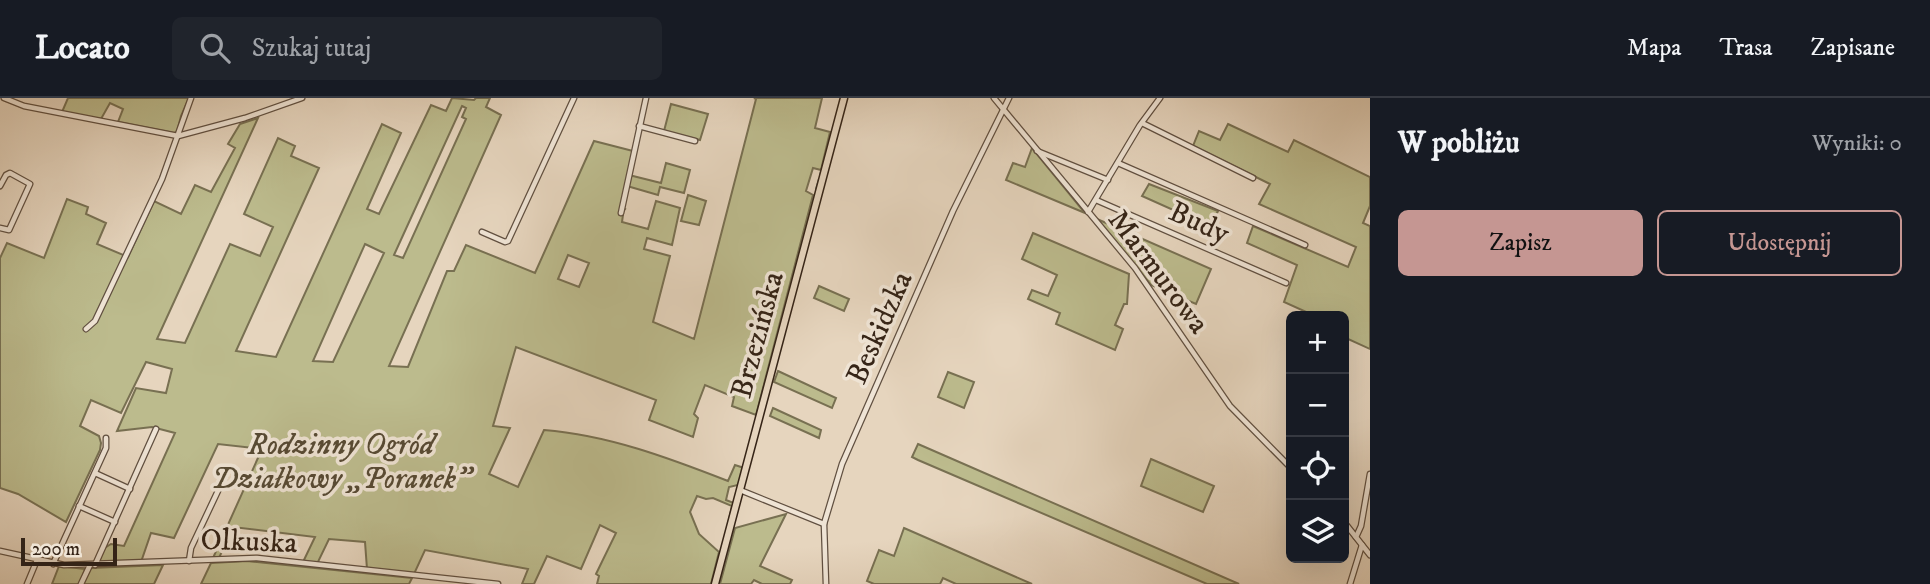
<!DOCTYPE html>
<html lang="pl">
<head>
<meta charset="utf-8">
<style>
  body { margin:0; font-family:"IM FELL DW Pica",serif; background:#20242c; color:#f1f3f6 }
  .controls { position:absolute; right:21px; bottom:21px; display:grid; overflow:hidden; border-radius:10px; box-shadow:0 7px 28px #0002 }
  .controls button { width:63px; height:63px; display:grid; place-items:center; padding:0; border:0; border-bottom:2px solid #363941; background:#171b24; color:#f1f3f6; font:35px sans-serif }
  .scale { position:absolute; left:21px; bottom:18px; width:96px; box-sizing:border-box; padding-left:7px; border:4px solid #352417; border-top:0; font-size:19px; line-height:24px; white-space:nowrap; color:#352417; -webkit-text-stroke:5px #efe4d5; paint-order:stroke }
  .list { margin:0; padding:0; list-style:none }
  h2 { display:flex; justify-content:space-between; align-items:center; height:91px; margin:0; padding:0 28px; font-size:30px }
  h2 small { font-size:23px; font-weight:400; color:#9ea1a6 }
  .actions { display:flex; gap:14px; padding:21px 28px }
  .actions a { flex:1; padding:16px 0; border:2px solid #c59692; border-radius:10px; text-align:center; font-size:24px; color:#c59692 }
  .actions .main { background:#c59692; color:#111 }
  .icon { flex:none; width:38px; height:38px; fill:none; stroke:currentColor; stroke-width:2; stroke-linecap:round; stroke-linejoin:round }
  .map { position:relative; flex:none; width:1370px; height:486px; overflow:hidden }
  header { display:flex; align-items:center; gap:42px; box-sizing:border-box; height:98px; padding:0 35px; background:#171b24; border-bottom:2px solid #363941 }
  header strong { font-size:33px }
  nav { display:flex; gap:38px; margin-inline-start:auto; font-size:24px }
  .search { width:490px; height:63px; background:#20242c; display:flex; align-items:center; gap:18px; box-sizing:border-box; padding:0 24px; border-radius:10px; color:#9ea1a6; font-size:26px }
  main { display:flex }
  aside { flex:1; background:#171b24 }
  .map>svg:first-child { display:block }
  .green { fill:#bcbb8d; stroke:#787052; stroke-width:2; fill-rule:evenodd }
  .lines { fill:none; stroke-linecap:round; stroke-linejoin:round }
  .stream { stroke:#717c79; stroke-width:2 }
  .minor-casing { stroke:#615041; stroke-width:7 }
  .major-casing { stroke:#352417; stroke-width:9 }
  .minor { stroke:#efe4d5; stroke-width:4.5 }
  .major { stroke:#e6d5be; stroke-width:6 }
  .labels { text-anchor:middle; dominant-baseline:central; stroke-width:7; stroke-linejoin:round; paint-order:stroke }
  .street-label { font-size:30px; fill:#352417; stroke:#efe4d5 }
  .park-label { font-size:30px; font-style:italic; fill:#574a34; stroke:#efe4d5 }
</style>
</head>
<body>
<header>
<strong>Locato</strong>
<div class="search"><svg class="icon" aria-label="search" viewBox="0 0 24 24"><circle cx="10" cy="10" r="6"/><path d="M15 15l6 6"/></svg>Szukaj tutaj</div>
<nav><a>Mapa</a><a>Trasa</a><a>Zapisane</a></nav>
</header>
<main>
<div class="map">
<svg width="1370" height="486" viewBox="0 0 1370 486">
  <rect width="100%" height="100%" fill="#e6d5be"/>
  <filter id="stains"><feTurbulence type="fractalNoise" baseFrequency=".00286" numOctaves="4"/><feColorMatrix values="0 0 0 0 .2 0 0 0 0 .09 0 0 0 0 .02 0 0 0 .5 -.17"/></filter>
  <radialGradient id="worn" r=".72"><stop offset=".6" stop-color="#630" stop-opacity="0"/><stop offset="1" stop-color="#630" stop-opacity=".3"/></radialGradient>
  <!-- green -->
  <g class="green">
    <path d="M68,0h121l-8,18 -4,16 -3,1 -56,-11 5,-13 -13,-6 -9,16 -39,-7z"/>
    <path d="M452,0l22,2 2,-2h14l-4,9 15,8 -112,251 19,1 39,-96h7l12,-26 69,28 59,-132 39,10 -10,57 2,1 -4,5 2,1 -1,7 26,7 8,-28 24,7 -8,37 -25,-7 -3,11 26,7 -17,66 41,17 62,-240 -2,-1h68l-7,30 15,4 -9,38 -8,-2 -7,23 7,4 -57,220 -24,-9 2,-9 -29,-12 -11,29 4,4 -5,19 -44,-17 7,-20 -140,-53 -23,79 17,2 -21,46 29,13 26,-57c64,5 125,28 184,51l7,-16 9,3 -6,17 -9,2 -3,13 8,3 -6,21 4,-18 -19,-8 -7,1 -9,-3 -7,16 9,22 20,18 -8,32h-114l2,-8 -3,-2 20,-41 -16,-8 -19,44 -34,-13 -13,28h-12l6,-15 -103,-19 -11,24 -47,-5 -2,-27 -36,-3 -12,25 -14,-2 12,-25 -82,-10 -14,31h-6l49,-109 -44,-5 -44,94 -23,-5 -10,29 -42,1 4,-14 8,-5 13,2 51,-113 -23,-6 -35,4 19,-43 30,5 6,-24 -26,-7 -25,51 -30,-13 -11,26 19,10 2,7 -1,7 -34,72 -48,-28 -18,-6v-230l7,-15 37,15 23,-59 21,8 -2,7 20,9 -9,21 31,13 26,-56 27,13 14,-29 16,7 24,-44 -7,-4 12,-20 18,-6 -101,221 28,4 45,-99 30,12 13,-29 -29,-13 34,-76 17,8 -4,10 28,12 -83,183 40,6 106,-233 19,9 -34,76 12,5 52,-109 15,6zM462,8l4,2 -4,9 4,2 -63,139 -9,-3zM365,146l19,9 -51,109 -20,-1zM568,157l21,8 -10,24 -21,-8z"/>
    <path d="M671,6l37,10 -8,26 -36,-9z"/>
    <path d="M1228,26l60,28 6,-12 76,37v29l-7,17 7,3v123l-22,-10 -4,-10v-13h-29l-31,-14 13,-37 -50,-22 6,-17 95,41 8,-20 -97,-43 11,-20 -77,-38 6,-15 21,9z"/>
    <path d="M1032,50l53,65 -79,-33 7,-17 12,4z"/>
    <path d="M666,65l24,7 -6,23 -24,-6 -2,8 -31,-9 2,-11 32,8z"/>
    <path d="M1149,86l69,27 -7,16 -69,-31z"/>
    <path d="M688,97l18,6 -7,24 -18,-4z"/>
    <path d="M1097,121l114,50 -15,35 -45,-19z"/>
    <path d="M1033,135l96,41 -2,30h-3l-9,21 8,4 -8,21 -59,-26 4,-11 -32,-14 4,-9 16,6 9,-21 -35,-16z"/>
    <path d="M819,188l30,13 -5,12 -30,-13z"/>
    <path d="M778,273l58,27 -4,10 -58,-26z"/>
    <path d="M948,274l26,10 -10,26 -26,-11z"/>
    <path d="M773,310l48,22 -2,8 -49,-22z"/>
    <path d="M918,346l321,140h-32l-289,-124 -6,-3z"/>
    <path d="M1151,361l63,27 -11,26 -62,-26z"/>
    <path d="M786,416l-26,52 32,14 -2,4h-28l-8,-4 -3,4h-31l15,-56z"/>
    <path d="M904,430l128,56h-76l-13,-6 -3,6h-66l-7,-3 12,-31 15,6z"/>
    <path d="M247,463l10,1 155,16 -3,6h-208l10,-21z"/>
    <path d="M163,467l-9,19h-71l7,-16z"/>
    <path d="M59,468l26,3 -5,15h-28z"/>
  </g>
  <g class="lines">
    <!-- stream -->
    <g class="stream">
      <path d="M820,77l4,-13"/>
      <path d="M816,91l3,-10"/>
      <path d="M811,114l3,-14"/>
    </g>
    <!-- minor casing -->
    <g class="minor-casing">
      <g id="minor">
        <path d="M4,0l20,8 154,30 67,-18 57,-20"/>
        <path d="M994,0l141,170 95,138 61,62"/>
        <path d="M1142,25l111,55"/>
        <path d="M639,28l56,15"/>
        <path d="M1037,53l71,29"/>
        <path d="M1118,65l187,82"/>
        <path d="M0,88l6,-11 4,-2 20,11 -21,46 -9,-2"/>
        <path d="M1096,102l190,83"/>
        <path d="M1088,114l52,-87 20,-27"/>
        <path d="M621,115l25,-115"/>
        <path d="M482,134l23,10 3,-1 66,-143"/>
        <path d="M86,231l9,-8 67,-142 29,-81"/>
        <path d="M95,375l35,16"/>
        <path d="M740,392l84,34"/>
        <path d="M79,408l36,16"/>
        <path d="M1344,424l26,33"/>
        <path d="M1356,439l5,-11 9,-52"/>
        <path d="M0,453l64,14 193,-7 241,26"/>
        <path d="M189,463l2,-13 34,-72"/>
        <path d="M53,466l53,-116v-10"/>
        <path d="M95,467l61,-136"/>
        <path d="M27,486l10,-24"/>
        <path d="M81,486l9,-19"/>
        <path d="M826,486l-2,-60 18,-60 111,-253 56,-113"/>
        <path d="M1350,486l12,-39"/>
      </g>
    </g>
    <!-- major casing -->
    <g class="major-casing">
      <path id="major" d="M715,486l129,-486"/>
    </g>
    <!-- minor -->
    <use href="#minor" class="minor"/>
    <!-- major -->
    <use href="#major" class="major"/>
  </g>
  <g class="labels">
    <!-- street labels -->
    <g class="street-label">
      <text transform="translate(1199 125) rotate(24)">Budy</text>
      <text transform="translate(1158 174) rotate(53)">Marmurowa</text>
      <text transform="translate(880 230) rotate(-66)">Beskidzka</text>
      <text transform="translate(758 237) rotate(-75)">Brzezińska</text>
      <text transform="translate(249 444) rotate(2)">Olkuska</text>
    </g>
    <!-- park labels -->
    <g class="park-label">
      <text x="341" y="347">Rodzinny Ogród<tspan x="341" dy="34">Działkowy „Poranek”</tspan></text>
    </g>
  </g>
  <rect width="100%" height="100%" filter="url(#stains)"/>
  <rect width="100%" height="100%" fill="url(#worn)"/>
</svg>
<div class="controls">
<button>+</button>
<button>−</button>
<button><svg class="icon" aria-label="locate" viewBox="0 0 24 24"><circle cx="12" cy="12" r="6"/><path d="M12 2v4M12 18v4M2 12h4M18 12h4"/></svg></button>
<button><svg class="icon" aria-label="layers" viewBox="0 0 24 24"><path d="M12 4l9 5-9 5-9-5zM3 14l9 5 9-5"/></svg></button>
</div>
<div class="scale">200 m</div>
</div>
<aside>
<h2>W pobliżu<small>Wyniki: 0</small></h2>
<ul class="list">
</ul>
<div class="actions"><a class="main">Zapisz</a><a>Udostępnij</a></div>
</aside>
</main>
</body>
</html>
